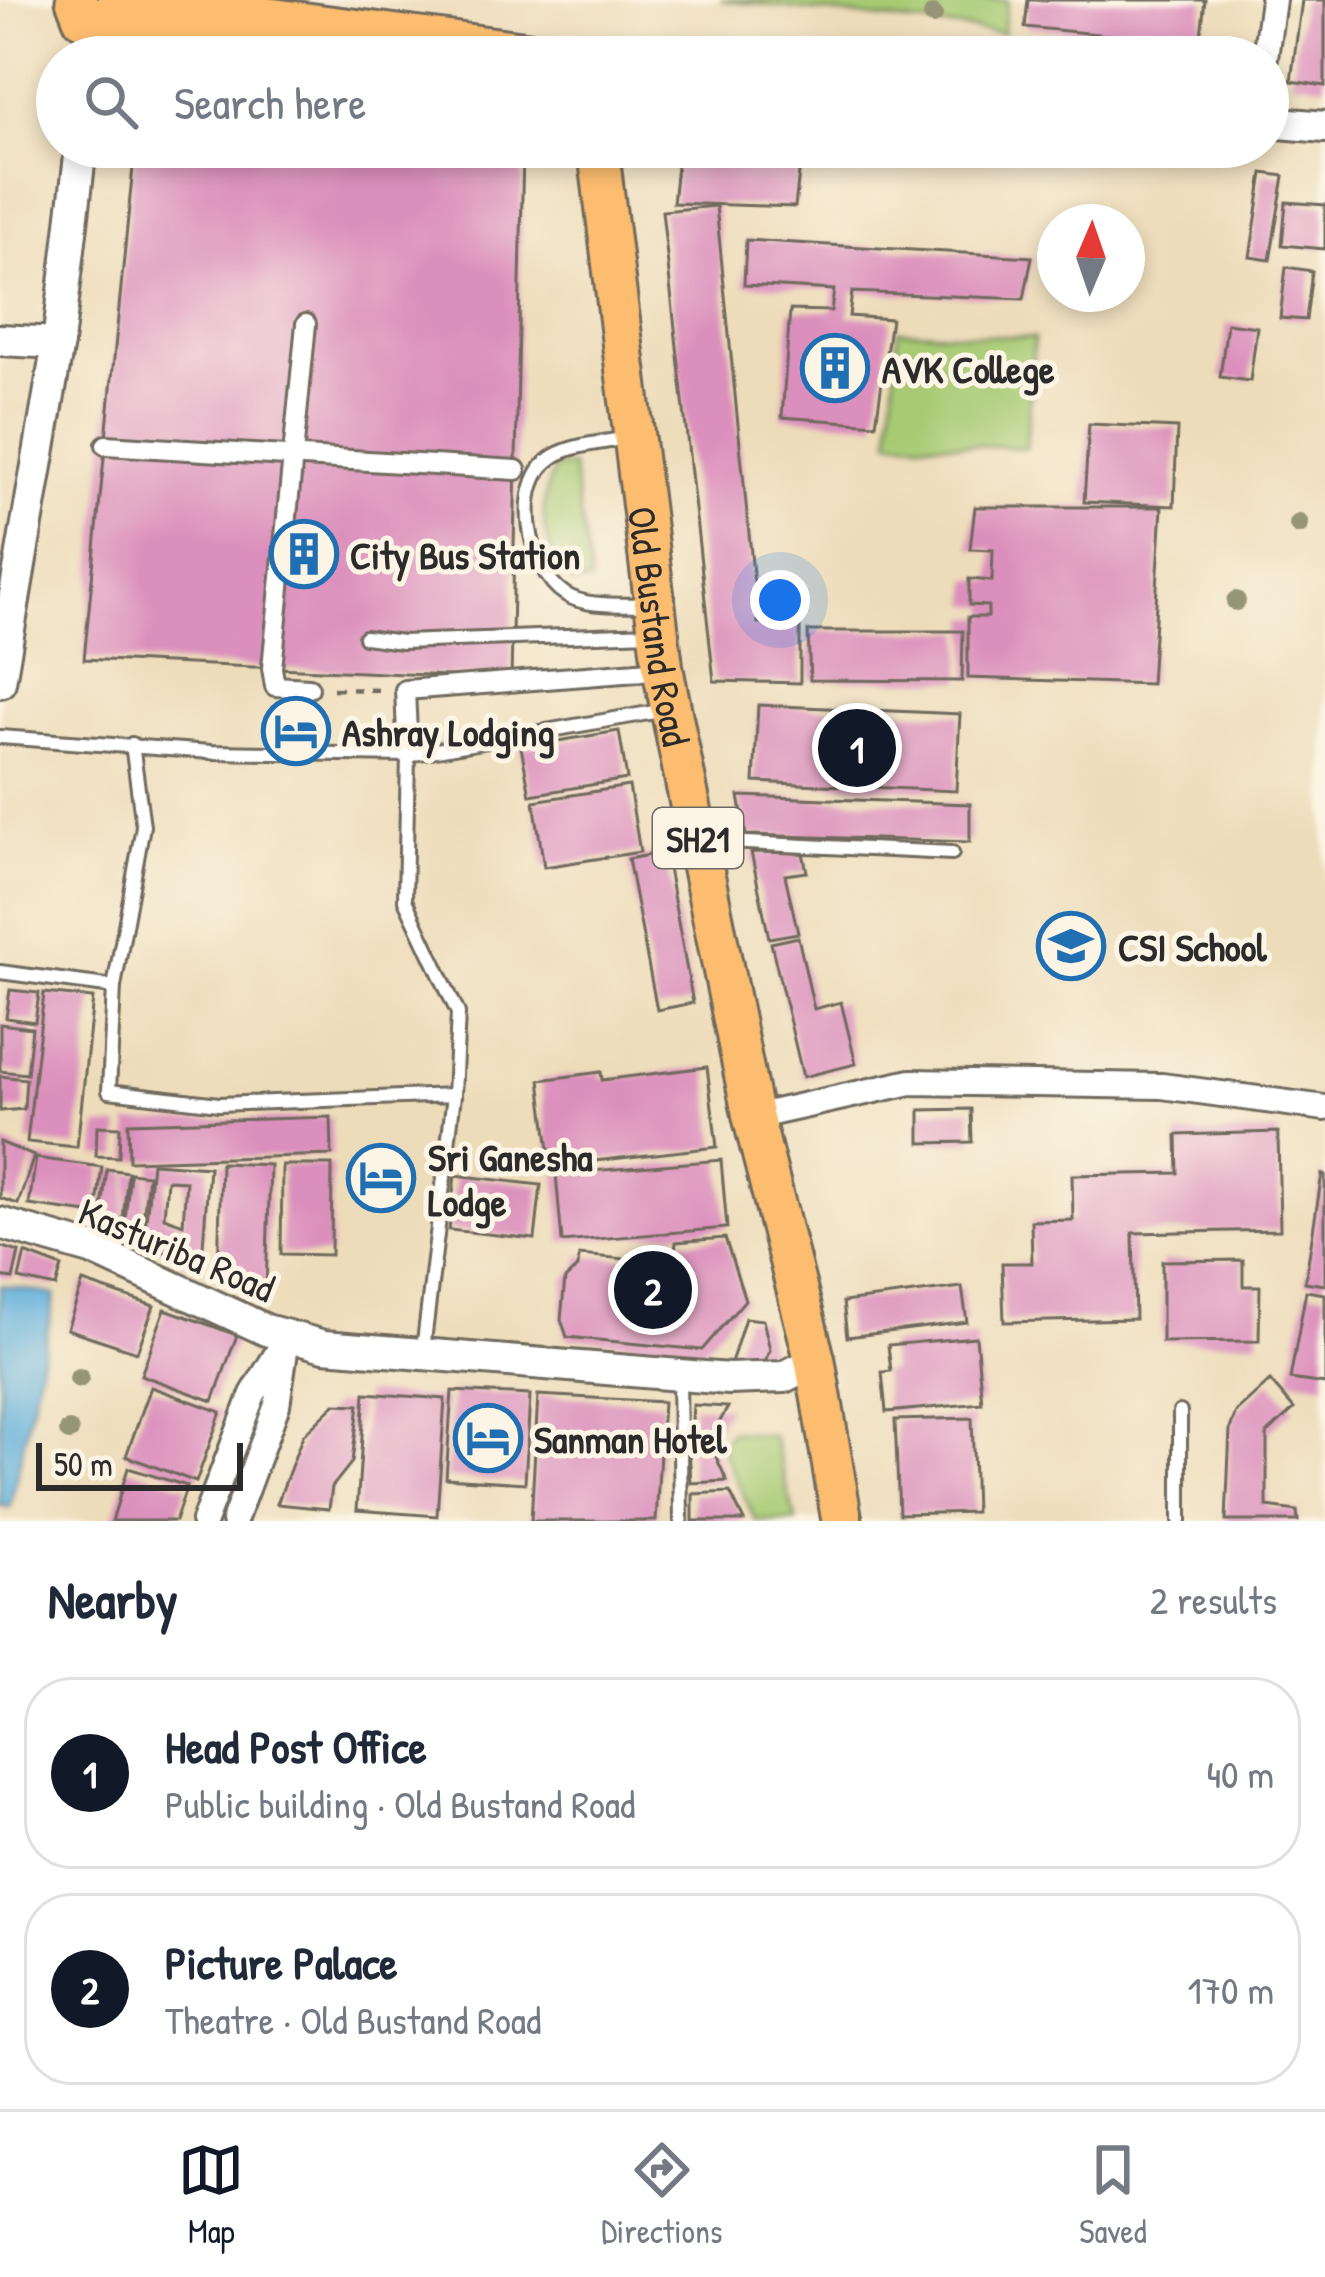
<!DOCTYPE html>
<html lang="en">
<head>
<meta charset="utf-8">
<style>
  body { margin:0; font-family:"Patrick Hand",sans-serif; background:#f2f2f3; color:#1f2937 }
  .compass { position:absolute; left:1037px; top:204px; width:108px; height:108px; border-radius:50%; background:#fff; box-shadow:0 6px 18px #0003; rotate:2deg }
  .scale { position:absolute; left:36px; bottom:30px; width:207px; box-sizing:border-box; padding-left:12px; border:6px solid #2b2b2b; border-top:0; font-size:33px; line-height:42px; white-space:nowrap; color:#2b2b2b; -webkit-text-stroke:9px #fcf5e5; paint-order:stroke }
  .you { position:absolute; left:780px; top:600px; width:42px; height:42px; margin:-30px; border:9px solid #fff; border-radius:50%; background:#1a73e8; box-shadow:0 0 0 18px #1a73e833 }
  .badge { display:grid; place-items:center; width:78px; height:78px; border-radius:50%; background:#111827; color:#fff; font-size:39px; font-weight:700 }
  .pin { position:absolute; translate:-50% -50%; border:6px solid #fff; box-shadow:0 3px 12px #0006 }
  .list { margin:0; padding:0; list-style:none }
  h2 { display:flex; justify-content:space-between; align-items:center; height:156px; margin:0; padding:0 48px; font-size:51px }
  h2 small { font-size:39px; font-weight:400; color:#747a83 }
  .list li { display:grid; grid-template-columns:78px 1fr auto; gap:36px; align-items:center; box-sizing:border-box; height:192px; margin:0 24px 24px; padding:0 24px; border:3px solid #e0e1e3; border-radius:48px }
  .list b { display:block; font-size:45px; white-space:nowrap }
  .list p { margin:0; font-size:39px; white-space:nowrap; color:#747a83 }
  .list em { font-size:39px; font-style:normal; color:#747a83 }
  .icon { flex:none; width:66px; height:66px; fill:none; stroke:currentColor; stroke-width:2; stroke-linecap:round; stroke-linejoin:round }
  .map { position:relative; flex:none; width:1325px; height:1521px; overflow:hidden }
  .search { position:absolute; background:#fff; box-shadow:0 6px 18px #0003; left:36px; right:36px; top:36px; height:132px; display:flex; align-items:center; gap:30px; box-sizing:border-box; padding:0 42px; border-radius:66px; color:#747a83; font-size:45px }
  .sheet { height:588px; background:#fff }
  nav { display:flex; justify-content:space-around; align-items:center; box-sizing:border-box; height:168px; border-top:3px solid #e0e1e3; background:#fff; font-size:33px; color:#747a83 }
  nav a { display:grid; justify-items:center; gap:6px }
  nav .on { color:#111827 }
  .map>svg:first-child { display:block }
  .green { fill:#a7ca73; stroke:#697a4f; stroke-width:3 }
  .water { fill:#63b1dc; stroke:#476e84; stroke-width:3 }
  .building { fill:#db8fbc; fill-rule:evenodd }
  .lines { fill:none; stroke-linecap:round; stroke-linejoin:round }
  .service-casing { stroke:#6f695d; stroke-width:18 }
  .pedestrian-casing { stroke:#6f695d; stroke-width:24 }
  .minor-casing { stroke:#6f695d; stroke-width:30 }
  .tertiary-casing { stroke:#6f695d; stroke-width:36 }
  .primary-casing { stroke:#6f695d; stroke-width:45 }
  .path { stroke:#6f695d; stroke-width:4.5; stroke-dasharray:9 9; stroke-linecap:butt }
  .service { stroke:#fff; stroke-width:12 }
  .pedestrian { stroke:#fff; stroke-width:18 }
  .minor { stroke:#fff; stroke-width:24 }
  .tertiary { stroke:#fff; stroke-width:30 }
  .primary { stroke:#fcbd6f; stroke-width:39 }
  .tree { fill:#979577 }
  .labels { text-anchor:middle; dominant-baseline:central; stroke-width:10; stroke-linejoin:round; paint-order:stroke }
  .shield { fill:#fcf5e5; stroke:#6a6863; stroke-width:3 }
  .shield-label { font-size:36px; font-weight:bold; fill:#2b2b2b }
  .poi-label { font-size:39px; font-weight:bold; fill:#2b2b2b; stroke:#fcf5e5; text-anchor:start }
  .street-label { font-size:39px; fill:#2b2b2b; stroke:#fcf5e5 }
</style>
</head>
<body>
<div class="map">
<svg width="1325" height="1521" viewBox="0 0 1325 1521">
  <rect width="100%" height="100%" fill="#fcf5e5"/>
  <filter id="ink" filterUnits="userSpaceOnUse"><feTurbulence type="fractalNoise" baseFrequency=".00833" numOctaves="2"/><feDisplacementMap in="SourceGraphic" scale="24" xChannelSelector="R" yChannelSelector="G"/><feConvolveMatrix kernelMatrix="1 2 1 2 8 2 1 2 1" color-interpolation-filters="sRGB"/></filter>
  <filter id="wash" filterUnits="userSpaceOnUse"><feTurbulence type="fractalNoise" baseFrequency=".004" numOctaves="4" result="noise"/><feDisplacementMap in="SourceGraphic" scale="48" xChannelSelector="R" yChannelSelector="G"/><feGaussianBlur stdDeviation="2.7" result="paint"/><feColorMatrix in="noise" values="0 0 0 0 0 0 0 0 0 0 0 0 0 0 0 0 0 1.4 0 .05"/><feComposite in="paint" operator="in"/></filter>
  <g filter="url(#wash)">
    <rect width="100%" height="100%" fill="#eddcb9"/>
    <!-- green -->
    <g class="green">
      <path d="M720,0h288l-5,33z"/>
      <path d="M898,330l136,8 -8,110 -136,-8z"/>
      <path d="M572,466l19,116 -18,1c-31,-30 -38,-78 -18,-115z"/>
      <path d="M731,1431l42,5 23,85h-40l-36,-76z"/>
    </g>
    <!-- water -->
    <path class="water" d="M0,1285l55,10 -45,212 -10,-1z"/>
    <g id="blocks">
      <!-- building -->
      <g class="building">
        <path d="M1028,0h177l-5,44 -175,-17z"/>
        <path d="M1302,0h23v86l-34,-5z"/>
        <path d="M135,147l388,4 -12,528 -427,-20z"/>
        <path d="M679,147h123l-7,60 -122,-4z"/>
        <path d="M1263,173l21,3 -14,84 -20,-3z"/>
        <path d="M1286,202l39,3v44l-43,-4z"/>
        <path d="M716,206l42,417h42v60l-86,-2 -52,-470z"/>
        <path d="M746,240l286,17 -8,42 -172,-7 -3,24 42,3 -15,105 -94,-7 8,-107 41,1 3,-21 -90,-5z"/>
        <path d="M1286,267l26,4 -6,49 -26,-2z"/>
        <path d="M1227,323l30,4 -7,54 -30,-4z"/>
        <path d="M1089,424l88,4 -3,78 -90,-4z"/>
        <path d="M975,507h187l-11,177 -183,-6v-61h20v-11l-19,-1v-26l23,2 1,-31 -23,-1z"/>
        <path d="M808,631h155l-1,50 -152,-1z"/>
        <path d="M758,705l202,9 -4,77 -202,-9z"/>
        <path d="M619,731l8,48 -97,16 -9,-48z"/>
        <path d="M629,786l11,66 -96,15 -10,-66z"/>
        <path d="M739,796l231,8v38l-224,-7z"/>
        <path d="M665,852l28,151 -36,7 -29,-151z"/>
        <path d="M751,852l52,1 4,19 -22,3 13,58 -29,5z"/>
        <path d="M798,937l16,72 27,-7 15,62 -53,13 -32,-134z"/>
        <path d="M10,990l29,3 -4,29 -29,-4z"/>
        <path d="M44,993l49,5 -16,149 -50,-5z"/>
        <path d="M0,1024l32,4 -5,46 -27,-3z"/>
        <path d="M707,1067l10,80 -166,19 -11,-86 61,-8 1,8z"/>
        <path d="M0,1076l26,3 -2,30 -24,2z"/>
        <path d="M971,1109l1,33 -52,1v-33z"/>
        <path d="M331,1117l1,38 -203,6 -1,-38z"/>
        <path d="M97,1126l23,1 -1,30 -23,-1z"/>
        <path d="M1278,1132l2,98 -147,3 2,86 -131,3 -2,-59h30l-1,-42 42,-1 -1,-45 106,-2 -1,-38z"/>
        <path d="M0,1142l34,14 -16,48 -18,-6z"/>
        <path d="M36,1158l66,9 -6,47 -67,-9z"/>
        <path d="M721,1160l6,68 -165,14 -6,-68z"/>
        <path d="M152,1163l57,4 -8,105 -57,-32zM167,1180l19,1 -3,43 -19,-7z"/>
        <path d="M221,1163l49,2 -4,126 -48,-17z"/>
        <path d="M282,1165h50l-1,90 -50,-1z"/>
        <path d="M107,1169l21,3 -5,47 -22,-3z"/>
        <path d="M130,1173l18,2 -7,63 -17,-9z"/>
        <path d="M1322,1174l3,1v110l-20,-3z"/>
        <path d="M455,1175l86,10 -6,54 -86,-9z"/>
        <path d="M725,1238l20,62 -43,50 -135,-13 -6,-18 4,-40 13,-12 1,-12 95,8 2,-21z"/>
        <path d="M0,1246l19,6 -6,27 -13,-2z"/>
        <path d="M25,1253l37,14 -6,20 -37,-8z"/>
        <path d="M1243,1260v26h17l-1,55 -97,1v-81z"/>
        <path d="M83,1282l71,24 -17,46 -70,-23z"/>
        <path d="M962,1287l5,35 -120,15 -4,-35z"/>
        <path d="M1306,1291l19,3v90l-35,-5z"/>
        <path d="M165,1309l72,26 -24,66 -72,-26z"/>
        <path d="M745,1318l18,2 7,30 -7,15 -32,-2z"/>
        <path d="M976,1337l6,66 -96,9 -4,-40 9,-1 -3,-26z"/>
        <path d="M1270,1381l24,28 -27,25v73l30,4 1,10h-72l4,-92 6,-17z"/>
        <path d="M151,1387l70,25 -25,70 -70,-26z"/>
        <path d="M452,1391l78,4 -5,88 -79,-5z"/>
        <path d="M365,1393l80,6 -8,117 -80,-6z"/>
        <path d="M538,1395l125,7 -7,119h-125z"/>
        <path d="M335,1404l24,1 -7,57 -20,25 -3,22 -52,-5 26,-69z"/>
        <path d="M693,1405l35,2 -17,30 -20,-1z"/>
        <path d="M972,1418l3,94 -76,2 -4,-94z"/>
        <path d="M689,1446h22l16,35 -36,2z"/>
        <path d="M128,1468l59,18 -12,35h-63z"/>
        <path d="M730,1492l14,29h-51v-27z"/>
      </g>
    </g>
  </g>
  <g filter="url(#ink)">
    <use href="#blocks" fill-opacity="0" stroke="#6f695d" stroke-width="3"/>
    <g class="lines">
      <!-- service casing -->
      <g class="service-casing">
        <g id="service">
          <path d="M626,438c-22,5 -52,6 -72,18 -43,26 -26,114 11,138 20,14 58,10 82,11"/>
          <path d="M365,637l37,5 248,-9"/>
          <path d="M0,737l211,15 197,3 258,-45"/>
          <path d="M132,744l11,82 -29,161 -5,104 110,13 235,-9 4,-82 -53,-113 3,-145"/>
          <path d="M705,841l247,12"/>
          <path d="M0,972l114,15"/>
          <path d="M423,1350l31,-255"/>
          <path d="M679,1378l2,143"/>
          <path d="M1180,1521v-109"/>
        </g>
      </g>
      <!-- pedestrian casing -->
      <g class="pedestrian-casing">
        <g id="pedestrian">
          <path d="M306,324l-34,344 3,18 34,2"/>
          <path d="M106,445l410,25"/>
          <path d="M408,755l-3,-65 258,-20"/>
        </g>
      </g>
      <!-- minor casing -->
      <g class="minor-casing">
        <g id="minor">
          <path d="M1265,57l8,-57"/>
          <path d="M753,1117l158,-35 251,4 163,22"/>
          <path d="M204,1521l49,-127 34,-57"/>
          <path d="M234,1521l43,-116 8,-54"/>
        </g>
      </g>
      <!-- tertiary casing -->
      <g class="tertiary-casing">
        <g id="tertiary">
          <path d="M92,57l4,-35"/>
          <path d="M1268,122l57,5"/>
          <path d="M0,340l58,3"/>
          <path d="M0,682l58,-339 23,-196"/>
          <path d="M0,1223l91,26 175,81 58,16 405,33 55,-2 31,-16"/>
        </g>
      </g>
      <!-- primary casing -->
      <g class="primary-casing">
        <g id="primary">
          <path d="M76,0l7,18 28,1 7,-19"/>
          <path d="M130,0l436,57"/>
          <path d="M111,19l22,13 192,25"/>
          <path id="s1" d="M598,147l65,523 90,447 62,244 27,160"/>
        </g>
      </g>
      <!-- path -->
      <path class="path" d="M333,689l48,1"/>
      <!-- service -->
      <use href="#service" class="service"/>
      <!-- pedestrian -->
      <use href="#pedestrian" class="pedestrian"/>
      <!-- minor -->
      <use href="#minor" class="minor"/>
      <!-- tertiary -->
      <use href="#tertiary" class="tertiary"/>
      <!-- primary -->
      <use href="#primary" class="primary"/>
    </g>
    <!-- trees -->
    <g class="tree">
      <circle cx="933" cy="15" r="10"/>
      <circle cx="1299" cy="524" r="10"/>
      <circle cx="1236" cy="601" r="10"/>
      <circle cx="79" cy="1378" r="10"/>
      <circle cx="69" cy="1431" r="10"/>
    </g>
  </g>
  <!-- icons -->
  <defs>
    <g id="building-ring" transform="scale(3.45)"><circle r="9.5" fill="#fcf5e5" stroke="#1f6fb2" stroke-width="1.5"/><path d="M-4-6H4V6H1V3H-1V6H-4ZM-2.5-4.3h1.7v1.8h-1.7ZM.8-4.3h1.7v1.8H.8ZM-2.5-1h1.7V.8h-1.7ZM.8-1h1.7V.8H.8Z" fill="#1f6fb2"/></g>
    <g id="hotel-ring" transform="scale(3.45)"><circle r="9.5" fill="#fcf5e5" stroke="#1f6fb2" stroke-width="1.5"/><path d="M-6-4.5h1.5V1H6V5H4.5V3h-9V5H-6ZM-4 0a1.8 1.8 0 1 1 3.6 0ZM.5 0V-2.5h3Q6-2.5 6 0Z" fill="#1f6fb2"/></g>
    <g id="school-ring" transform="scale(3.45)"><circle r="9.5" fill="#fcf5e5" stroke="#1f6fb2" stroke-width="1.5"/><path d="M0-5L7-2L0 1L-7-2ZM-4 1L0 2.5L4 1V4Q0 6-4 4Z" fill="#1f6fb2"/></g>
  </defs>
  <g fill-rule="evenodd">
    <use href="#building-ring" x="835" y="368"/>
    <use href="#building-ring" x="304" y="554"/>
    <use href="#hotel-ring" x="296" y="731"/>
    <use href="#school-ring" x="1071" y="946"/>
    <use href="#hotel-ring" x="381" y="1178"/>
    <use href="#hotel-ring" x="488" y="1438"/>
  </g>
  <g class="labels">
    <!-- shield labels -->
    <rect class="shield" x="653" y="808" width="90" height="60" rx="9"/>
    <g class="shield-label">
      <text x="698" y="838">SH21</text>
    </g>
    <!-- poi labels -->
    <g class="poi-label">
      <text x="882" y="368">AVK College</text>
      <text x="350" y="554">City Bus Station</text>
      <text x="342" y="731">Ashray Lodging</text>
      <text x="1118" y="946">CSI School</text>
      <text x="428" y="1156">Sri Ganesha<tspan x="428" dy="45">Lodge</tspan></text>
      <text x="534" y="1438">Sanman Hotel</text>
    </g>
    <!-- street labels -->
    <g class="street-label">
      <text stroke="none"><textPath href="#s1" startOffset="483">Old Bustand Road</textPath></text>
      <text transform="translate(177 1249) rotate(23)">Kasturiba Road</text>
    </g>
  </g>
</svg>
<svg class="compass" viewBox="-18 -18 36 36"><path d="M0-13l5 13h-10z" fill="#e53935"/><path d="M0 13l5-13h-10z" fill="#747a83"/></svg>
<div class="scale">50 m</div>
<div class="you"></div>
<div class="pin badge" style="left:857px;top:748px">1</div>
<div class="pin badge" style="left:653px;top:1290px">2</div>
<div class="search"><svg class="icon" aria-label="search" viewBox="0 0 24 24"><circle cx="10" cy="10" r="6"/><path d="M15 15l6 6"/></svg>Search here</div>
</div>
<section class="sheet">
<h2>Nearby<small>2 results</small></h2>
<ul class="list">
<li><span class="badge">1</span><div><b>Head Post Office</b><p>Public building · Old Bustand Road</p></div><em>40 m</em></li>
<li><span class="badge">2</span><div><b>Picture Palace</b><p>Theatre · Old Bustand Road</p></div><em>170 m</em></li>
</ul>
</section>
<nav>
<a class="on"><svg class="icon" aria-label="map" viewBox="0 0 24 24"><path d="M3 6l6-2 6 2 6-2v14l-6 2-6-2-6 2zM9 4v14M15 6v14"/></svg>Map</a>
<a><svg class="icon" aria-label="directions" viewBox="0 0 24 24"><path d="M12 3l9 9-9 9-9-9zM9 14v-3h6M13 9l2 2-2 2"/></svg>Directions</a>
<a><svg class="icon" aria-label="saved" viewBox="0 0 24 24"><path d="M7 4h10v16l-5-4-5 4z"/></svg>Saved</a>
</nav>
</body>
</html>
